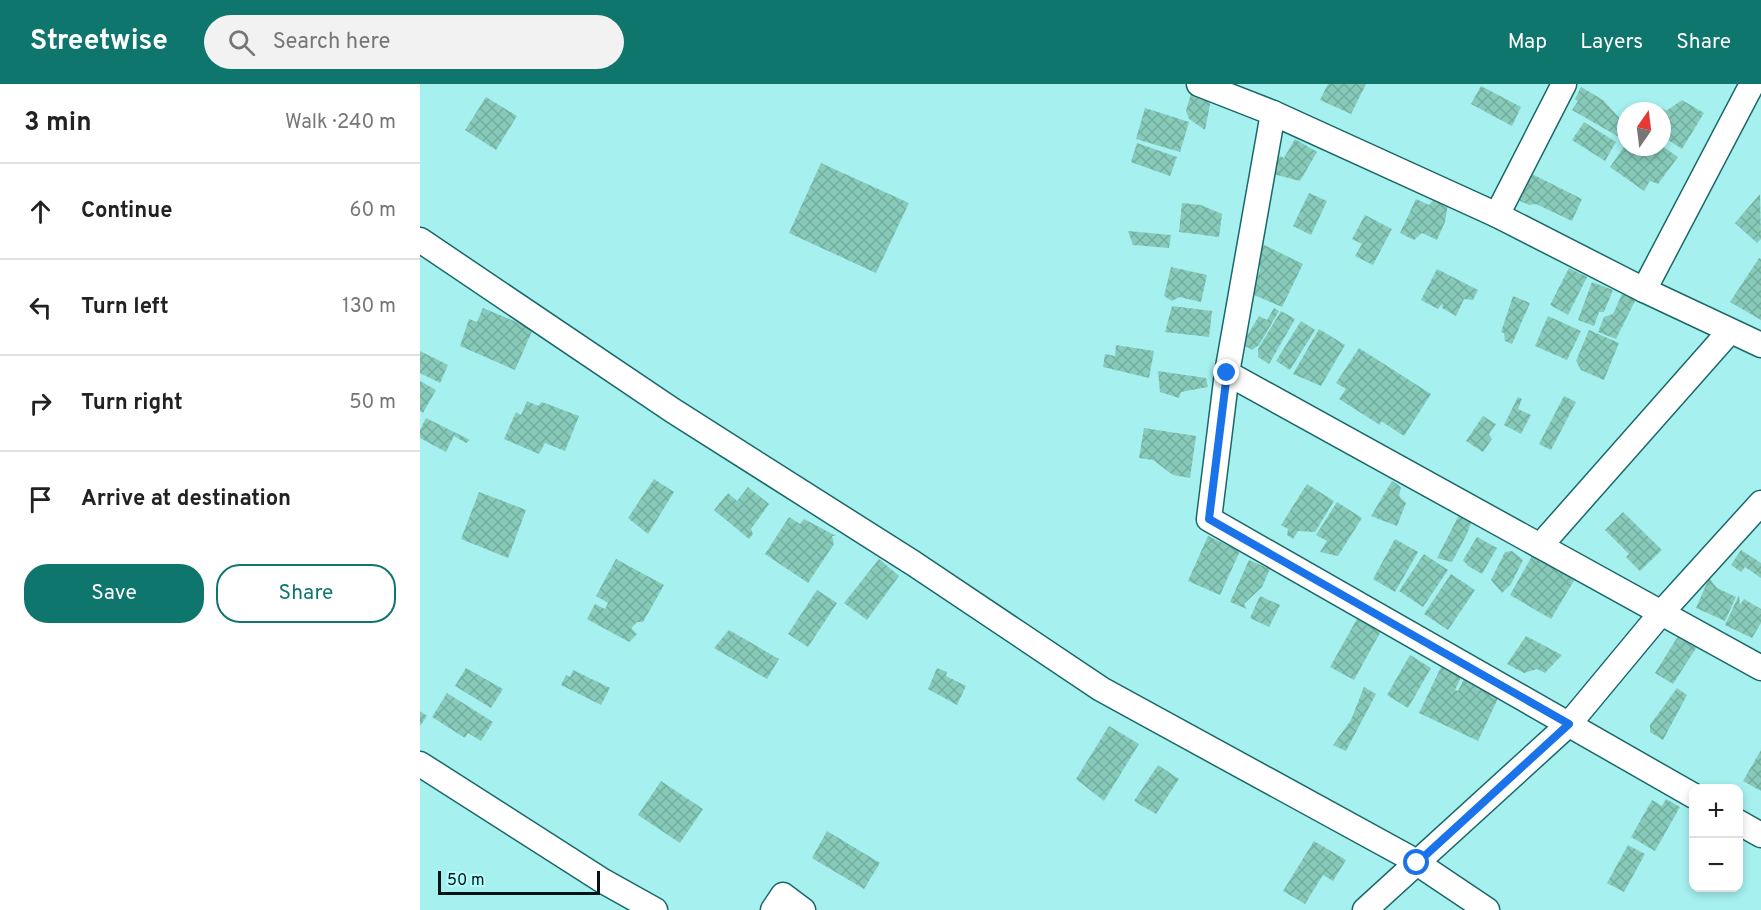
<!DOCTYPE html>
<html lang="en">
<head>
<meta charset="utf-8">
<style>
  body { margin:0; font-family:Overpass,sans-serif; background:#f2f2f2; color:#222 }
  .controls { position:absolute; right:18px; bottom:18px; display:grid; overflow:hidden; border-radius:12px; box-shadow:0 3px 9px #0003 }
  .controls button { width:54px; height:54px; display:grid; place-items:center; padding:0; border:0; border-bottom:2px solid #e0e0e0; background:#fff; color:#222; font:30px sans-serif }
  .compass { position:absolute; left:1197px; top:18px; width:54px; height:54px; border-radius:50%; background:#fff; box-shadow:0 3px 9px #0003; rotate:14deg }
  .scale { position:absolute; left:18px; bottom:15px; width:162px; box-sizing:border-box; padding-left:6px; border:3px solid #001415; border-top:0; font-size:16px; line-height:21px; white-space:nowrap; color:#001415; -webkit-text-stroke:4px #b4fdfe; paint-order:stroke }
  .stop { position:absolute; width:18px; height:18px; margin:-14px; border:4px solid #1a73e8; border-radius:50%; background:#fff }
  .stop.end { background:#1a73e8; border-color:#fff; box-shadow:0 2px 6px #0008 }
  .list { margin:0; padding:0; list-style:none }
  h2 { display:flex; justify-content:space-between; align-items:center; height:78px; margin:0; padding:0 24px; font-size:26px }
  h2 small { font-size:20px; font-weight:400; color:#767676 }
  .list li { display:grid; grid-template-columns:39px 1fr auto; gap:18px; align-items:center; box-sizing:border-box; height:96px; padding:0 24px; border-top:2px solid #e0e0e0 }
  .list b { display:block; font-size:22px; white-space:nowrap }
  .list em { font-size:20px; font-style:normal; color:#767676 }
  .actions { display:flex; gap:12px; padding:18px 24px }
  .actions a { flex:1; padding:14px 0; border:2px solid #0f766e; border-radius:24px; text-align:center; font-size:21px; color:#0f766e }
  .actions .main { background:#0f766e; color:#fff }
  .icon { flex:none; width:33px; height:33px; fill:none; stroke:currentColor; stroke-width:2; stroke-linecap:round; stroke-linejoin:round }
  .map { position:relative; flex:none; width:1341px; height:826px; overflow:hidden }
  header { display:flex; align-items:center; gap:36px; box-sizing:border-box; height:84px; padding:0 30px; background:#0f766e; color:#fff }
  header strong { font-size:28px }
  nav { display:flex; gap:33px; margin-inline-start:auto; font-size:21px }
  .search { width:420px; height:54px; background:#f2f2f2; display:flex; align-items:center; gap:15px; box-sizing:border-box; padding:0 21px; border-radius:33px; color:#767676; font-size:22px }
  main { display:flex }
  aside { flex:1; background:#fff }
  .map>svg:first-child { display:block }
  .building { fill:url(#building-cross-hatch) }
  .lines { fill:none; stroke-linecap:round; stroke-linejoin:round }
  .minor-casing { stroke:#1a686a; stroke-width:27 }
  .minor { stroke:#fff; stroke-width:24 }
  .route { stroke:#1a73e8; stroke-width:8 }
</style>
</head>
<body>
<header>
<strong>Streetwise</strong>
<div class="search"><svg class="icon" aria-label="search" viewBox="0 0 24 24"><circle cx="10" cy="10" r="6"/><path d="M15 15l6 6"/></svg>Search here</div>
<nav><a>Map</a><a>Layers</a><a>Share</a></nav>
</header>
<main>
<aside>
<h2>3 min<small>Walk · 240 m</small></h2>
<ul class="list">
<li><svg class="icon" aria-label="ahead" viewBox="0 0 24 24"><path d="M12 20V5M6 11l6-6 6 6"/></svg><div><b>Continue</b></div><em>60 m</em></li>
<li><svg class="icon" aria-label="left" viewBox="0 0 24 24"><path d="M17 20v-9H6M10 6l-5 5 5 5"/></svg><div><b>Turn left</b></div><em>130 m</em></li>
<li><svg class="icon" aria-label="right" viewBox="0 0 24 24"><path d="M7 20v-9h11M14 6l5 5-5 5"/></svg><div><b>Turn right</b></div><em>50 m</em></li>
<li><svg class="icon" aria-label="arrive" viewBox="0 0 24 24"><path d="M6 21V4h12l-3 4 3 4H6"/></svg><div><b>Arrive at destination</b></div></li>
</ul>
<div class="actions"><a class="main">Save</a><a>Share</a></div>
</aside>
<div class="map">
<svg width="1341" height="826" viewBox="0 0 1341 826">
  <defs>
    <pattern id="building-cross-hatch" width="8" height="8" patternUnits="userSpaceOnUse" patternTransform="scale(1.5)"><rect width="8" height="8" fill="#87cab9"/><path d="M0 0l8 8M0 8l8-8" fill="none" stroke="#73ad9e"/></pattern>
  </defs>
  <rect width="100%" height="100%" fill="#a6f0f0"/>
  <!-- building -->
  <g class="building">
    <path d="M908,0h38l-15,30 -31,-14z"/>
    <path d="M1061,2l40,21 -9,19 -41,-22z"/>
    <path d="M1161,3l22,13 23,25 -7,12 -47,-27 6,-9 -3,-2z"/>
    <path d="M772,6l20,4 -7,36 -16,-11 -3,-8z"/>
    <path d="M66,13l31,19 -21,34 -31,-20z"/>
    <path d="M1262,16l22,13 -22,36 -20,-13 -1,-25 1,-3 4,3z"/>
    <path d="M725,24l44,14 -9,30 -44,-13z"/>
    <path d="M1164,38l32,20 -11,19 -33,-21z"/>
    <path d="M875,55l22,13 -17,29 -31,-8 11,-17 4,2z"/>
    <path d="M717,59l40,14 -7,19 -39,-14z"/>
    <path d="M1206,60v3l36,-1 16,11 -20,27 -8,-3 -6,10 -34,-24z"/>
    <path d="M401,79l88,40 -33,70 -87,-40z"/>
    <path d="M1110,89l52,26 -10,22 -36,-17 -7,1 -9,-4v-8z"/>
    <path d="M889,109l18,8 -16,34 -18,-9z"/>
    <path d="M1340,110l1,45 -4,4 -22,-20z"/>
    <path d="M1015,114l13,5 -3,19 -8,18 -15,-7 -8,7 -14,-7 16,-34 13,6z"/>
    <path d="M762,119l19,2 21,9 -3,23 -40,-5z"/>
    <path d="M945,131l27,14 -19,36 -18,-9 7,-12 -10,-5z"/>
    <path d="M708,147l43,4 -2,13 -36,-3z"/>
    <path d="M838,158l45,22 -21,43 -30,-13 8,-24z"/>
    <path d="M1339,174l2,1v61l-31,-18z"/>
    <path d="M751,183l36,8 -6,27 -22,-5 -7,4 -8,-5z"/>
    <path d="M1149,184l18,9 -19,38 -18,-10z"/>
    <path d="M1017,185l41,21 -5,10 -9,-1 -8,17 -14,-8 1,-5 -5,6 -17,-9z"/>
    <path d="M1172,198l21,8 -9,22h-5l-5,14 -16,-6z"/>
    <path d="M1202,210l14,5 -20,40 -18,-7 6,-15 9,-3z"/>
    <path d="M1093,212l17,7 -18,41 -7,-3 -1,-8 -3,-1z"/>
    <path d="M752,222l40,5 -3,26 -44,-5z"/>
    <path d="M63,224l50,21 -18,41 -55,-24 9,-27 8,3z"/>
    <path d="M854,224l5,3 -20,34 -7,5 -10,-6 17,-28 8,4z"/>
    <path d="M861,227l14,8 -26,45 -11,-7v-8z"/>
    <path d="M1128,232l33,15 -14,29 -32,-14z"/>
    <path d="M881,237l14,9 -25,40 -14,-9z"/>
    <path d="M899,245l26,16 -24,41 -28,-12z"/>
    <path d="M1169,246l30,13 -15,37 -23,-10 -5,-9z"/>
    <path d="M696,261l38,6 -5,27 -46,-11 2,-13 10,2z"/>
    <path d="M939,264l72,46 -27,42 -23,-15 -1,4 -41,-26 7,-10 -10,-6z"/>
    <path d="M0,267l28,14 -8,18 -20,-10z"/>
    <path d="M738,287l48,7 2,9 -27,5 -2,6 -19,-6z"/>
    <path d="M0,297l16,9 -13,23 -3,-2z"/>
    <path d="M1144,312l12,6 -25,48 -12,-6z"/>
    <path d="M1098,313l4,2 -4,10 13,6 -10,19 -17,-9z"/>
    <path d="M107,317l11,5 4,-4 37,14 -14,35 -20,-8 -6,11 -35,-15 12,-27 5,3z"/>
    <path d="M1063,332l13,8 -7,10 3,5 -9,13 -17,-11z"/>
    <path d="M6,334l44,22 -4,3 -12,-7 -8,16 -26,-14v-8z"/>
    <path d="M724,344l52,8 -6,42 -17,-3 -20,-15 -14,-2z"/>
    <path d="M234,395l20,13 -26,42 -20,-16z"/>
    <path d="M972,397l9,6 -2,9 7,7 -9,23 -26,-10z"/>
    <path d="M887,400l27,17 -19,31 -17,-1 -5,8 -6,-4 1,-6 -7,-4z"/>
    <path d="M328,403l21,17 -18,25 2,5 -4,5 -35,-29 14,-17 9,8z"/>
    <path d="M59,408l47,18 -18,48 -47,-19z"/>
    <path d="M917,418l25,16 -24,38 -18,-4 7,-11 -11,-6z"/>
    <path d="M1203,428l39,38 -22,21 -14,-14 3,-3 -24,-24z"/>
    <path d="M1040,429l12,7 -5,14 -15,28 -15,-4z"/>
    <path d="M369,433l11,7 4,-5 32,17h-4l2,8 -26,39 -43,-29z"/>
    <path d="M788,452l32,15 -20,44 -32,-14z"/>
    <path d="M1057,453l20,11 -15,26 -14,-8 -5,-6z"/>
    <path d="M975,455l23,13 -23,40 -22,-13z"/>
    <path d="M1116,465l42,25 -27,45 -41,-24z"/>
    <path d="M1321,466l20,13v15l-16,-11 -4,5 -10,-7z"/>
    <path d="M1092,467l11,9 -12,24 -9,9 -11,-13 14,-28z"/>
    <path d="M1004,470l24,16 -25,37 -24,-16z"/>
    <path d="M196,475l48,26 -21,37h-6l-6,6 6,6 -8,8 -42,-23 8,-15 10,5 3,-6 -12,-7z"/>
    <path d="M459,475l20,17 -32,44 -23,-17z"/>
    <path d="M829,476l21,9 -8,18 -18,17 3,5 -17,-7z"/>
    <path d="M1031,490l24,16 -27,40 -24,-16z"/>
    <path d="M1289,494l8,10 19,9 -11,24 -29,-13z"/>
    <path d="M397,506l20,13 -29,44 -20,-13z"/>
    <path d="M1319,511l1,10 4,-6 17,10v14l-9,15 -27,-13z"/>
    <path d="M840,512l20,9 -11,22 -19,-9z"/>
    <path d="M937,535l24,12 -27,49 -24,-13z"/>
    <path d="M309,546l50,29 -12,20 -53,-31z"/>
    <path d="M1262,546l18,12 -27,42 -18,-11z"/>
    <path d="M1106,552l36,19 -17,18 -8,-4 -13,4 -17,-9z"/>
    <path d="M990,571l21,13 -23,40 -21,-13z"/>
    <path d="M1023,579l20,10 -8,17 3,1 7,-14 35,17 -22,47 -59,-28z"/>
    <path d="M46,584l37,21 -12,19 -36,-22z"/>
    <path d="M517,584l10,4 -1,4 20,10 -9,19 -29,-16z"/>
    <path d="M153,586l37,18 -9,17 -40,-20 5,-10 4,2z"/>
    <path d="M944,603l12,7 -30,57 -13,-6 18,-25z"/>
    <path d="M1257,604l10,7 -24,45 -13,-8v-7z"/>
    <path d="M27,609l46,29 -12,19 -13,-8 -3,5 -33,-21z"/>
    <path d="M0,627l7,5 -7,10z"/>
    <path d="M689,642l30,18 -35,57 -28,-22z"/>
    <path d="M1341,666v41l-18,-10z"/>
    <path d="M738,681l21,14 -23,35 -22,-13z"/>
    <path d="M241,697l42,28 -23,34 -42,-28z"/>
    <path d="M1246,715l14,8 -25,44 -24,-14 21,-37 10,6z"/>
    <path d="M407,747l53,32 -16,26 -52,-31z"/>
    <path d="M894,757l32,19 -13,21 -10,-6 -18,29 -22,-13z"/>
    <path d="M1208,761l17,9 -21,38 -17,-9z"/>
  </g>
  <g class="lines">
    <!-- minor casing -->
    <g class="minor-casing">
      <g id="minor">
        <path d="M779,0l74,29"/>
        <path d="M1144,0l-67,131 147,75 117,55"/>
        <path d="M1077,131l-224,-102 -46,260 534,295"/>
        <path d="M0,156l252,170 241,153 188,126 307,168"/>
        <path d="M1224,206l108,-206"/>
        <path d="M807,289l-18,146 485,277"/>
        <path d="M1120,462l190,-215"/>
        <path d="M0,680l183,117 52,29"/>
        <path d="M1318,738l23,13"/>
        <path d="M997,779l70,47"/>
        <path d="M353,826l10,-15 20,15"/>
        <path d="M945,826l204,-186 93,-112 99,-109"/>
      </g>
    </g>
    <!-- minor -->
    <use href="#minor" class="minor"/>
  </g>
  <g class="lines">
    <!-- route -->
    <path class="route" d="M807,289l-18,146 360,205 -152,139"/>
  </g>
</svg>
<div class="controls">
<button>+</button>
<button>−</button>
</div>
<svg class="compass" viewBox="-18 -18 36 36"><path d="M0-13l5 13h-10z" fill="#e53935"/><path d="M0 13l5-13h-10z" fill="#767676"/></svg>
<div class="scale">50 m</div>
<div class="stop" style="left:997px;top:779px"></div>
<div class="stop end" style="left:807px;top:289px"></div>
</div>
</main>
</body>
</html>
